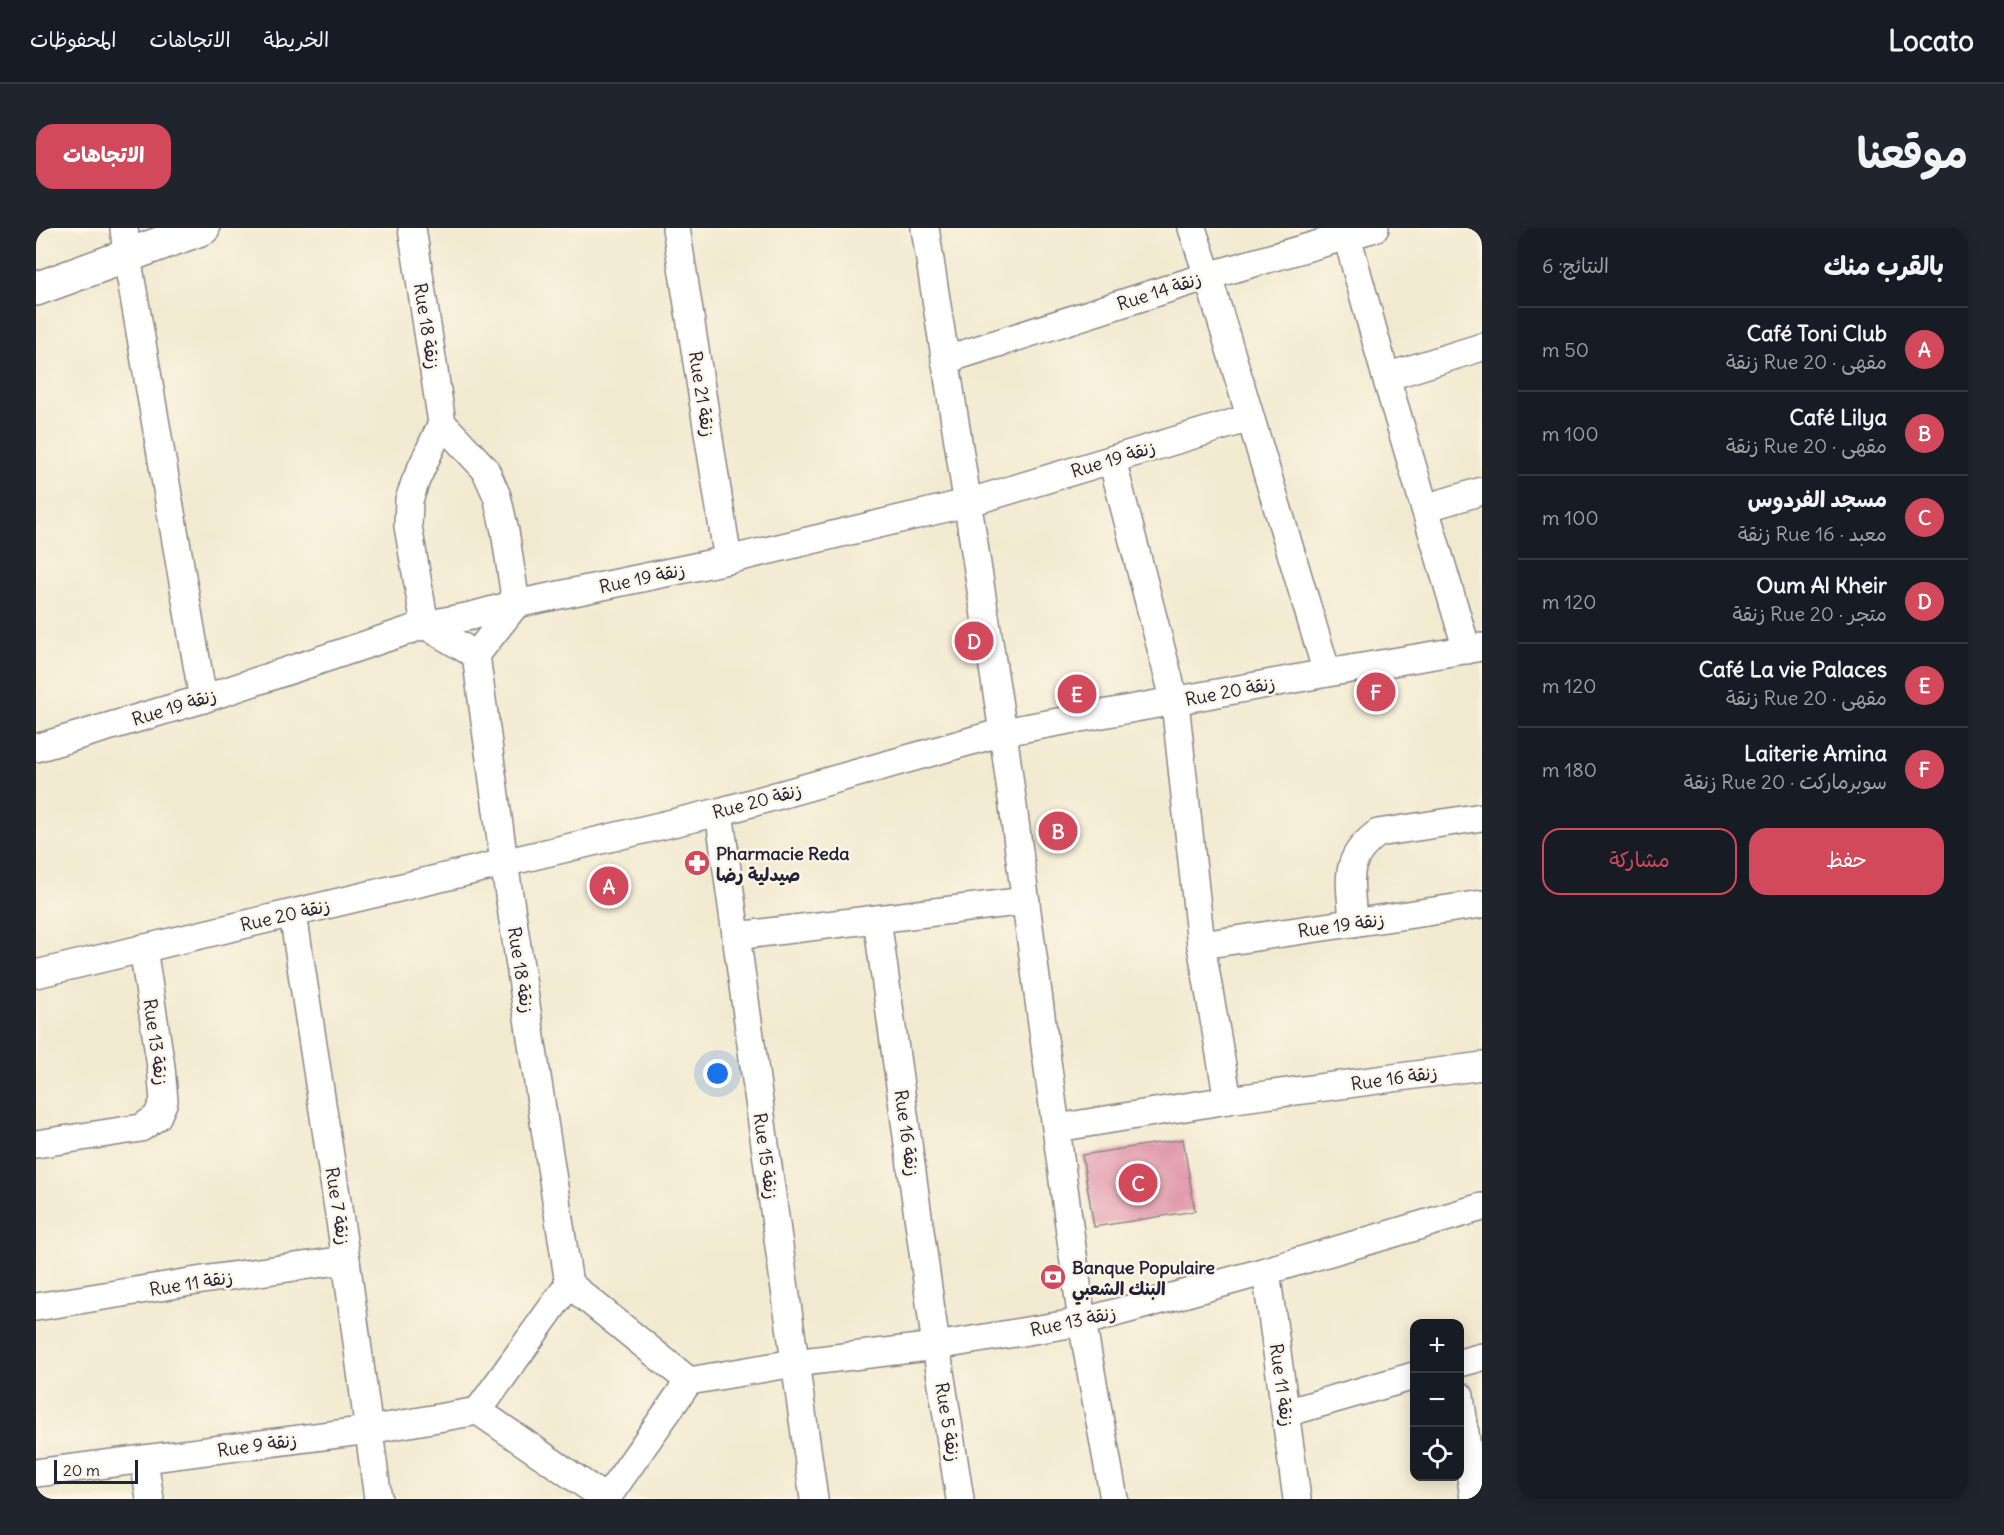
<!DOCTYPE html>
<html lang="ar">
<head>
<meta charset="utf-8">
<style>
  body { margin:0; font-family:Delius,"Playpen Sans Arabic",sans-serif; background:#20242c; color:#f1f3f6; direction:rtl }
  .controls { position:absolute; right:18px; bottom:18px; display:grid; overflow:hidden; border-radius:12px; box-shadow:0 3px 15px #0003 }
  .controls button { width:54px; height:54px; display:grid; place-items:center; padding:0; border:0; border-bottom:2px solid #363941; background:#171b24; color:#f1f3f6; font:30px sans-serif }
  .scale { position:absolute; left:18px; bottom:15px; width:84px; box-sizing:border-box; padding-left:6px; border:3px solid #22223b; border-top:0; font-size:16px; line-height:21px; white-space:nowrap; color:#22223b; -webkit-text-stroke:4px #fcf5e5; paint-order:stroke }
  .you { position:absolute; left:682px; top:846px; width:21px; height:21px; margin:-15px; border:4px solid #fff; border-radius:50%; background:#1a73e8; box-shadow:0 0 0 9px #1a73e833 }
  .badge { display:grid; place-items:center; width:39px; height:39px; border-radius:50%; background:#d1495b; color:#fff; font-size:20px; font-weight:700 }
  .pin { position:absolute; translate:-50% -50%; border:3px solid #fff; box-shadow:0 2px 6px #0006 }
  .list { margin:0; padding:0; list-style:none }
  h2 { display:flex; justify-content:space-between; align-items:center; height:78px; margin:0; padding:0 24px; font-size:26px }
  h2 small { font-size:20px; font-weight:400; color:#9ea1a6 }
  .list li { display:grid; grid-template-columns:39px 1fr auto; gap:18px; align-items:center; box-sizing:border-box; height:84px; padding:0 24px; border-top:2px solid #363941 }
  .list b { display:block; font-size:22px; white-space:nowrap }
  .list p { margin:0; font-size:20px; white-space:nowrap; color:#9ea1a6 }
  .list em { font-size:20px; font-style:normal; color:#9ea1a6 }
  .actions { display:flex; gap:12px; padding:18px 24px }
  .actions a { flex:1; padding:14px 0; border:2px solid #d1495b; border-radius:18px; text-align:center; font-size:21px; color:#d1495b }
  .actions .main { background:#d1495b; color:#fff }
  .icon { flex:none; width:33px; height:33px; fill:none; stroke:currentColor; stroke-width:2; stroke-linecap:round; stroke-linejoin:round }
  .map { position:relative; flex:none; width:1446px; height:1271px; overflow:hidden; direction:ltr; border-radius:18px }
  header { display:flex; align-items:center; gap:36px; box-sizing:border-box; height:84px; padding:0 30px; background:#171b24; border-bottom:2px solid #363941 }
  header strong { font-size:28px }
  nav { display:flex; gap:33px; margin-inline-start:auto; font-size:21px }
  .intro { display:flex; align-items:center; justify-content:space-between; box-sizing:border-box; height:144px; padding:0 36px }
  h1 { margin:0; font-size:42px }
  .button { padding:15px 27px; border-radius:18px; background:#d1495b; color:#fff; font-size:21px; font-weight:700 }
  main { display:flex; gap:36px; padding:0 36px }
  aside { flex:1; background:#171b24; border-radius:18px; box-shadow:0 3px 15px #0003 }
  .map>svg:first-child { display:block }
  .building { fill:#dc89a3 }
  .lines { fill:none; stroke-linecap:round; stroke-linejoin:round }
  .minor-casing { stroke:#8a8686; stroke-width:30 }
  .tertiary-casing { stroke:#8a8686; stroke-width:36 }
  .minor { stroke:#fff; stroke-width:27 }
  .tertiary { stroke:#fff; stroke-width:33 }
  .labels { text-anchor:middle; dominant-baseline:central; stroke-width:5; stroke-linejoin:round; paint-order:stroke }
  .street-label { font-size:18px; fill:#22223b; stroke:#fcf5e5 }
  .poi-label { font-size:18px; font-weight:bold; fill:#22223b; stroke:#fcf5e5; text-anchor:start }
</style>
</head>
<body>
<header>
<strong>Locato</strong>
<nav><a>الخريطة</a><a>الاتجاهات</a><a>المحفوظات</a></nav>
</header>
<div class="intro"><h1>موقعنا</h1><a class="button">الاتجاهات</a></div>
<main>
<aside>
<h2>بالقرب منك<small>النتائج: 6</small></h2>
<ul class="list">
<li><span class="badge">A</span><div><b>Café Toni Club</b><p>مقهى · Rue 20 زنقة</p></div><em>50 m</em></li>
<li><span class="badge">B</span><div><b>Café Lilya</b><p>مقهى · Rue 20 زنقة</p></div><em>100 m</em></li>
<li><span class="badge">C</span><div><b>مسجد الفردوس</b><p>معبد · Rue 16 زنقة</p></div><em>100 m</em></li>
<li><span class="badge">D</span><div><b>Oum Al Kheir</b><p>متجر · Rue 20 زنقة</p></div><em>120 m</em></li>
<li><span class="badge">E</span><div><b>Café La vie Palaces</b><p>مقهى · Rue 20 زنقة</p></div><em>120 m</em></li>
<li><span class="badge">F</span><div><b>Laiterie Amina</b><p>سوبرماركت · Rue 20 زنقة</p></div><em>180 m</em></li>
</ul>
<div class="actions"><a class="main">حفظ</a><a>مشاركة</a></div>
</aside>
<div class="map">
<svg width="1446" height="1271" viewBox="0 0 1446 1271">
  <rect width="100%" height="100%" fill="#fcf5e5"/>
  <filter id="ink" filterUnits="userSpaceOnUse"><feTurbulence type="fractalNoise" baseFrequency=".0167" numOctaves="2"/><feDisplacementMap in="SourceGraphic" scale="12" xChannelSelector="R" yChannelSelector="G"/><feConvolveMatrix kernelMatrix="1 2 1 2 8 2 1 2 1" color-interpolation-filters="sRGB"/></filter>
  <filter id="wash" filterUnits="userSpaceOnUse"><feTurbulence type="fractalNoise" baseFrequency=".008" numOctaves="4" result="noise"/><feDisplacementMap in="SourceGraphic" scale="24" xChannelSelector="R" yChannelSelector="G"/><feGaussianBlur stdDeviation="1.35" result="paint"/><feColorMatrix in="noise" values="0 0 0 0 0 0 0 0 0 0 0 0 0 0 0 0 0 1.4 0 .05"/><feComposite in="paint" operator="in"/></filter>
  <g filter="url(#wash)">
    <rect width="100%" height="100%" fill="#f2ead0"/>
    <g id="blocks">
      <!-- building -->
      <path class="building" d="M1147,911l12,72 -101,16 -12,-72z"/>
    </g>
  </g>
  <g filter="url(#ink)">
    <use href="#blocks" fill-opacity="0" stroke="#8a8686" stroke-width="1.5"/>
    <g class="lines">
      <!-- minor casing -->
      <g class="minor-casing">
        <g id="minor">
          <path d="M88,0l3,28 76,443"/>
          <path d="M376,0l30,195 43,46 12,27 8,35 11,73 -40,51 28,207 65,422"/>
          <path d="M640,0l52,332"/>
          <path d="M889,0l78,504 79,590 32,177"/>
          <path d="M1156,0l16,48 119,397"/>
          <path d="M1311,8l39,141 81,273"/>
          <path d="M909,132l263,-84 167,-48"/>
          <path d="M1350,149l96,-30"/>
          <path d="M406,195l-26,57 -7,20 -1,26 17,99 51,30"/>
          <path d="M1076,232l63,242 26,243 27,155"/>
          <path d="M1389,280l57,-17"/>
          <path d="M0,520l167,-49 222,-74 46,-9 45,-12 212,-44 239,-57 283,-85"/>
          <path d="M683,584l95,687"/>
          <path d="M257,686l53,346 32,239"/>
          <path d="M841,691l59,427 24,153"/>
          <path d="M1317,695c-2,-41 -12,-63 25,-90l104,-16"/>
          <path d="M700,708l290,-35"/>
          <path d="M1165,717l281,-41"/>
          <path d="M0,746l683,-162 284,-80 324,-59 155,-26"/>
          <path d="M1021,900l171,-28 254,-34"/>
          <path d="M0,916l105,-16 16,-11 7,-16 -3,-34 -18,-119"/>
          <path d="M1230,1043l31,228"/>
          <path d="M533,1056l-91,127 128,88"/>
          <path d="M533,1056l120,97 -83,118"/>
          <path d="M0,1079l173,-28 137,-19"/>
          <path d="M1424,1135l22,-6"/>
          <path d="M653,1153l105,-18 142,-17 146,-24 184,-51 216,-64"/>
          <path d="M1424,1168l14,103"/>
          <path d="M1250,1185l128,-37"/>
          <path d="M108,1232l6,39"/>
          <path d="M0,1245l333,-43 109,-19"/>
        </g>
      </g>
      <!-- tertiary casing -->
      <g class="tertiary-casing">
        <path id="tertiary" d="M0,61l167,-61"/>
      </g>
      <!-- minor -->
      <use href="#minor" class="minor"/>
      <!-- tertiary -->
      <use href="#tertiary" class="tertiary"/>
    </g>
  </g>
  <!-- icons -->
  <defs>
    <g id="pharmacy-disc" transform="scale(1.35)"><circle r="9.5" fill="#d1495b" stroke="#fcf5e5"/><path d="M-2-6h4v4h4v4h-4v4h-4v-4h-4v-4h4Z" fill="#fff"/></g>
    <g id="bank-disc" transform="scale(1.35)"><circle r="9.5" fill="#d1495b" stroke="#fcf5e5"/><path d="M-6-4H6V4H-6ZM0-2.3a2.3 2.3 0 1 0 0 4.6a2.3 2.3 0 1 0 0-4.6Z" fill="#fff"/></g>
  </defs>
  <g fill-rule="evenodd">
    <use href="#pharmacy-disc" x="661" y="635"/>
    <use href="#bank-disc" x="1017" y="1049"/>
  </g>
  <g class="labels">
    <!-- street labels -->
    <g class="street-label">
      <text transform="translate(1123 63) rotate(-18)">Rue 14 زنقة</text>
      <text transform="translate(391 98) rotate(81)">Rue 18 زنقة</text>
      <text transform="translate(666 166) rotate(81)">Rue 21 زنقة</text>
      <text transform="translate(1077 231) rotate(-17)">Rue 19 زنقة</text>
      <text transform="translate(606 350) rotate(-12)">Rue 19 زنقة</text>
      <text transform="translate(1194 463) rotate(-11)">Rue 20 زنقة</text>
      <text transform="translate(138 479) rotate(-17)">Rue 19 زنقة</text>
      <text transform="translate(721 573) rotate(-15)">Rue 20 زنقة</text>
      <text transform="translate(249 687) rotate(-13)">Rue 20 زنقة</text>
      <text transform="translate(1305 697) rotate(-8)">Rue 19 زنقة</text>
      <text transform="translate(485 742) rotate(81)">Rue 18 زنقة</text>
      <text transform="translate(120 814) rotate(82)">Rue 13 زنقة</text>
      <text transform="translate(1358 850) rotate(-8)">Rue 16 زنقة</text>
      <text transform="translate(871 905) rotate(82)">Rue 16 زنقة</text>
      <text transform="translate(730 928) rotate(82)">Rue 15 زنقة</text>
      <text transform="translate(302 978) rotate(81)">Rue 7 زنقة</text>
      <text transform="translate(155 1055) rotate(-9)">Rue 11 زنقة</text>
      <text transform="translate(1037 1093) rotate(-12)">Rue 13 زنقة</text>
      <text transform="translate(1246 1157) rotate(82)">Rue 11 زنقة</text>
      <text transform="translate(912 1194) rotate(81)">Rue 5 زنقة</text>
      <text transform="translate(221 1217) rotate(-8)">Rue 9 زنقة</text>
    </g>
    <!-- poi labels -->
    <g class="poi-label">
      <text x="680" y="625">Pharmacie Reda<tspan x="680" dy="21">صيدلية رضا</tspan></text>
      <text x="1036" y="1039">Banque Populaire<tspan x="1036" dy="21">البنك الشعبي</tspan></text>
    </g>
  </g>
</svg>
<div class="controls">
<button>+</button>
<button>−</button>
<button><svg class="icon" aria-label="locate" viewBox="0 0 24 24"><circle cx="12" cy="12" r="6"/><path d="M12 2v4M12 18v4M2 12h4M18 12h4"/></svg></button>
</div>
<div class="scale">20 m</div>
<div class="you"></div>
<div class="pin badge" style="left:573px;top:658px">A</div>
<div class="pin badge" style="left:1022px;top:603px">B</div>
<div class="pin badge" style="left:1102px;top:955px">C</div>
<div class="pin badge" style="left:938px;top:413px">D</div>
<div class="pin badge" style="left:1041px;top:466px">E</div>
<div class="pin badge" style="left:1340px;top:464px">F</div>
</div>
</main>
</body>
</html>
